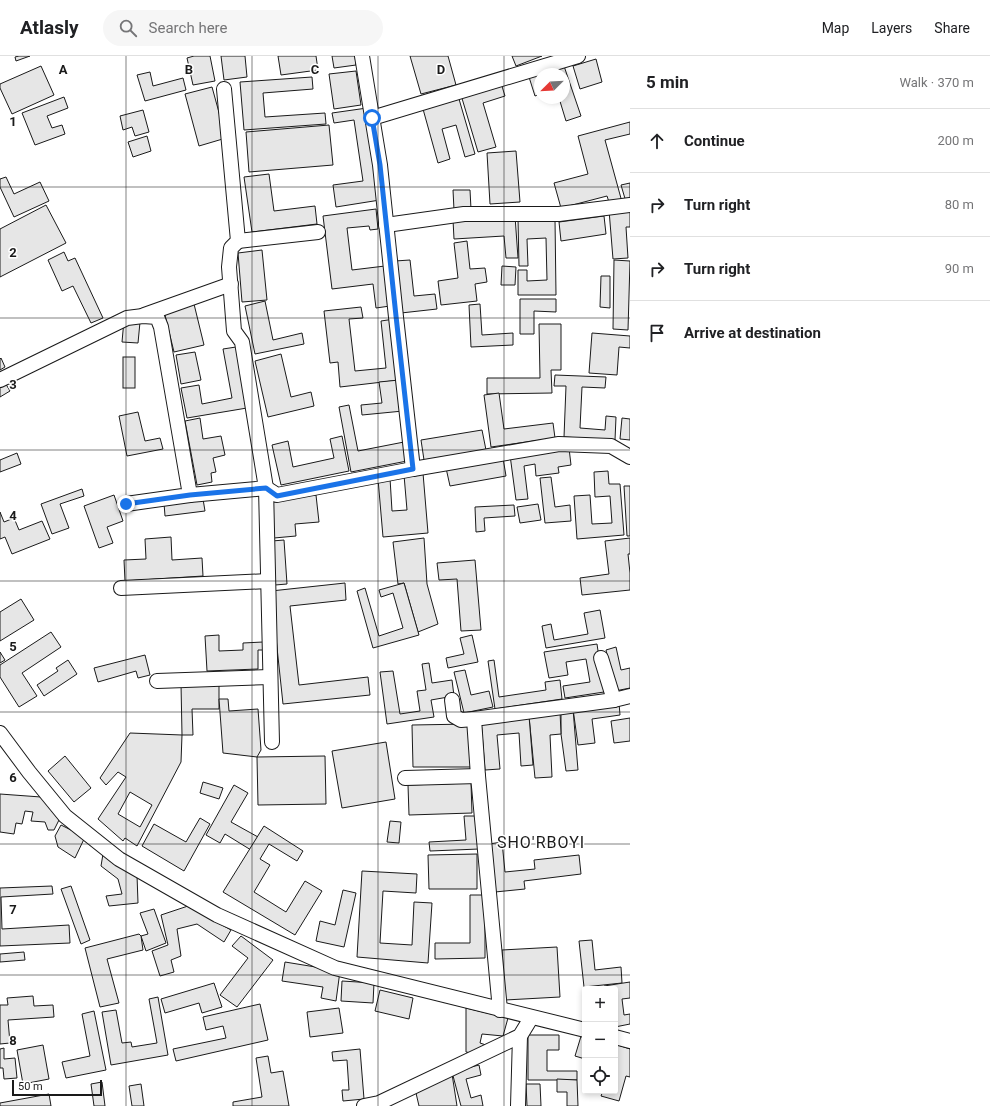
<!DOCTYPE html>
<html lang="en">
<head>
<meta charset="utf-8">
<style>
  body { margin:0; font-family:Roboto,sans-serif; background:#f6f6f6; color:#202124 }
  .controls { position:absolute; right:12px; bottom:12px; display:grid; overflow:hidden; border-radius:4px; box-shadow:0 2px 6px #0003 }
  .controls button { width:36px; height:36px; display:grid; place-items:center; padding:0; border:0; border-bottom:1px solid #e0e0e0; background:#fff; color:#202124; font:20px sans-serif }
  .compass { position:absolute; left:534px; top:12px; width:36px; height:36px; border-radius:50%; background:#fff; box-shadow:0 2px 6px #0003; rotate:246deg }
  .scale { position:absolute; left:12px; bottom:10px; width:90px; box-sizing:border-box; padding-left:4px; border:2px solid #1a1a1a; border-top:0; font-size:11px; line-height:14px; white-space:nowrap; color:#1a1a1a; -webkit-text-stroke:3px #fff; paint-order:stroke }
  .stop { position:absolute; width:12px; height:12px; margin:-9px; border:3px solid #1a73e8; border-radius:50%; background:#fff }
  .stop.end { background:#1a73e8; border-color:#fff; box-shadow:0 1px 4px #0008 }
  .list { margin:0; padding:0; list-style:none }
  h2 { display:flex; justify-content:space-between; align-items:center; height:52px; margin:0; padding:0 16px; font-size:17px }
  h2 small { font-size:13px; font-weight:400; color:#757577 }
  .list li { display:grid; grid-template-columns:26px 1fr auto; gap:12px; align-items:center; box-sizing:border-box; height:64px; padding:0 16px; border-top:1px solid #e0e0e0 }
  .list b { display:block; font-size:15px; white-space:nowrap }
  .list em { font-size:13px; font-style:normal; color:#757577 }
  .icon { flex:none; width:22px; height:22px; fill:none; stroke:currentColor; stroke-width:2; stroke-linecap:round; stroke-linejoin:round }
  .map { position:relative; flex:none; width:630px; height:1050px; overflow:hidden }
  header { display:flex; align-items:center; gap:24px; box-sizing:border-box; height:56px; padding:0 20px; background:#fff; border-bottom:1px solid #e0e0e0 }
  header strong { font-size:19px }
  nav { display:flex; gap:22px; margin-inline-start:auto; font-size:14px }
  .search { width:280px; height:36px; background:#f6f6f6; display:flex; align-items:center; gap:10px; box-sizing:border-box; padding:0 14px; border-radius:22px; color:#757577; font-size:15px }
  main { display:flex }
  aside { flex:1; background:#fff }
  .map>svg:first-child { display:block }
  .building { fill:#e6e6e6; stroke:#1a1a1a; fill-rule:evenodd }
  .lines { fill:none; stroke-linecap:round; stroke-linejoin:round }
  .minor-casing { stroke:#1a1a1a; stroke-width:16 }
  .minor { stroke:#fff; stroke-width:14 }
  .route { stroke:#1a73e8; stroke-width:5 }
  .grid { fill:none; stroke:#1a1a1a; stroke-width:1; stroke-opacity:0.55 }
  .labels { text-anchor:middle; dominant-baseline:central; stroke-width:3; stroke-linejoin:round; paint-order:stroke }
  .quarter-label { font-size:16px; letter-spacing:1px; fill:#1a1a1a; stroke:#fff }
  .grid-label { font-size:13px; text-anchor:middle; font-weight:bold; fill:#1a1a1a; stroke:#fff; stroke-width:3; stroke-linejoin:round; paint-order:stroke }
</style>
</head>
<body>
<header>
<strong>Atlasly</strong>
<div class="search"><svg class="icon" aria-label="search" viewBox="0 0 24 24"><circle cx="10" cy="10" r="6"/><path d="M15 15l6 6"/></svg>Search here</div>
<nav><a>Map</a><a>Layers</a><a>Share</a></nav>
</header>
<main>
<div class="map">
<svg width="630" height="1050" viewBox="0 0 630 1050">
  <rect width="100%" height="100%" fill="#fff"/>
  <!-- building -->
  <g class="building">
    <path d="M19,0h11l-14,5 -1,-4z"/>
    <path d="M194,0h16l5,25 -22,4 -6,-27z"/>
    <path d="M221,0h24l2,21 -23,3z"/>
    <path d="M278,0h38l2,14 -37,5z"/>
    <path d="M332,0h23l1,9 -22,3z"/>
    <path d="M410,0h38l8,29 -35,9z"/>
    <path d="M512,0h30l-26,10z"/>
    <path d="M596,3l6,23 -22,7 -7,-23z"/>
    <path d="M41,10l13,29 -42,19 -12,-26v-4z"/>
    <path d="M564,10l17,50 -15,5 -7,-23h5v-24h-24v20l-5,2 -6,-19z"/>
    <path d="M356,15l5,34 -27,4 -5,-35z"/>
    <path d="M150,16l3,14 30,-8 3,12 -41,11 -8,-26z"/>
    <path d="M312,21l1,12 -50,4 2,24 60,-4 1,11 -82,6 -4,-48z"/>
    <path d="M501,27l4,13 -22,7 13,44 -18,5 -17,-57z"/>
    <path d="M212,31l14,51 -27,8 -14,-52z"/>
    <path d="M64,41l4,11 -21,8 5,12 10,-3 3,9 -30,11 -13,-32z"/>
    <path d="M459,43l16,55 -10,3 -9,-32 -14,4 8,30 -12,4 -15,-54z"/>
    <path d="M367,52l13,92 -44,7 -3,-22 30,-4 -9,-61 -20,3 -2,-10z"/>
    <path d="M143,54l6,22 -14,4 -3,-9 -9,3 -3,-14z"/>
    <path d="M630,66v12l-25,6 17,62 -12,3 -3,-9 -46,12 -7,-25 34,-9 -10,-38z"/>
    <path d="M329,69l4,40 -84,7 -3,-40z"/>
    <path d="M147,80l4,15 -18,6 -5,-15z"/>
    <path d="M516,95l4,51 -30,2 -3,-51z"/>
    <path d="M269,118l5,37 41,-5 2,18 -65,8 -8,-55z"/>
    <path d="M6,121l8,17 26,-12 9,19 -35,16 -14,-30v-8z"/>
    <path d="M630,127v18l-4,1 -5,-17z"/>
    <path d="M453,134h17l1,19 -17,1z"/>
    <path d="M46,149l20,38 -66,34v-48z"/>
    <path d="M376,153l2,20 -8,1 -1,-4 -22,2 5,42 33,-4 5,40 -14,2 -3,-24 -41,5 -9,-73z"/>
    <path d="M630,153v18h-4l2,31 -15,1 -4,-49z"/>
    <path d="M515,160l3,42h-12l-2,-22 -50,3 -1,-19z"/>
    <path d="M604,160l2,18 -45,7 -2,-19z"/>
    <path d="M518,163h37l1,76h-38v-25h9v11l20,-1 -1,-42 -19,1 1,27h-9z"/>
    <path d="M467,185l3,28 15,-1 2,14 -12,2 2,17 -36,4 -3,-24 20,-3 -4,-35z"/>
    <path d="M262,194l5,50 -25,2 -4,-49z"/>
    <path d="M64,196l4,9 7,-3 28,60 -12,5 -18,-37 -11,5 -14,-31z"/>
    <path d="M410,204l4,36 21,-2 2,15 -36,4 -6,-52z"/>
    <path d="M614,204l16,1 -2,69 -15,-1z"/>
    <path d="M502,210l14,1 -1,18h-14z"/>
    <path d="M601,220h9v32l-10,-1z"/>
    <path d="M520,243h36v13l-22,-1v23h-14z"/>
    <path d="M265,245l8,39 29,-7 2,11 -49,10 -10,-48z"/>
    <path d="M194,248l10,41 -30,7 -10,-41z"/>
    <path d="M480,248l2,31 31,-2v12l-42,2 -2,-42z"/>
    <path d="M361,251l2,11 -14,1 6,52 31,-3 -5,-47 13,-2 6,61 -60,7 -2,-25 -8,1 -6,-52z"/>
    <path d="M124,264l16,2 -2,21 -16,-1z"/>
    <path d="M539,268h22v46h-10l1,23 -65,1v-16h53z"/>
    <path d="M592,277l38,3v12l-11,-1 -2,28 -28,-2z"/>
    <path d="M236,291l11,61 -60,10 -6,-30 18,-3 3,19 30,-6 -9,-49z"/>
    <path d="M195,296l6,28 -20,4 -5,-29z"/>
    <path d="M281,298l10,43 20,-5 3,14 -46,11 -13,-56z"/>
    <rect x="123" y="301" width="12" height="31"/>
    <path d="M1,302l4,9 -5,3v-11z"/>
    <path d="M555,319l51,2 -1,11 -23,-1 -2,41 25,2 1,-14 10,1 -1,23 -51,-3 2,-51h-12z"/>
    <path d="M399,324l4,31 -41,4 -1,-10 21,-2 -3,-21z"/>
    <path d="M4,325l6,10 -10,6v-14z"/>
    <path d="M499,337l5,36 49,-6 2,15 -64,9 -7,-52z"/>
    <path d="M349,349l9,46 46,-9 3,19 -56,11 -12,-65z"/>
    <path d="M138,356l7,29 15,-3 3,11 -36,7 -8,-40z"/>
    <path d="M200,362l3,21 18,-3 4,19 -12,3 3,14 -5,1 1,9 -15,3 -12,-64z"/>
    <path d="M622,362l8,1v21l-10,-1z"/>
    <path d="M482,374l4,20 -62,10 -3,-20z"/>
    <path d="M342,380l7,35 -68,14 -9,-40 16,-4 5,26 41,-9 -4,-19z"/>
    <path d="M569,392l2,17 -13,2 1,6 -23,3 -1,-12 -11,2 4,33 -12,1 -6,-45z"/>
    <path d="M17,397l4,11 -21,8v-12z"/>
    <path d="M503,402l3,18 -56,10 -4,-18z"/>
    <path d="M608,415l1,13h11l4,51 -47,4 -3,-43 16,-1 2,29 20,-1 -2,-27 -15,1 -1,-25z"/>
    <path d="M423,417l5,60 -45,4 -5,-58 12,-1 2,33 15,-1 -3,-35z"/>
    <path d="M551,421l4,30 15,-2 1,16 -26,2 -5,-45z"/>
    <path d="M624,430h6v50h-3z"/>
    <path d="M82,433l2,7 -24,8 9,24 -17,6 -11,-30z"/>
    <path d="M114,439l9,26 -16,6 6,16 -14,5 -15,-42z"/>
    <path d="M316,439l3,27 -24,2 1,12 -22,2 -4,-39z"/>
    <path d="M203,443l2,12 -40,5 -1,-13z"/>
    <path d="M538,448l3,16 -21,3 -3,-16z"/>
    <path d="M514,449l1,11 -31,2 1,13 -9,1 -1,-25z"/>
    <path d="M0,456l4,10 10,-4 5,12 23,-9 8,18 -38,15 -7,-17 -5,2z"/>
    <path d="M171,481l1,23 30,-2 1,18 -78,5 -1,-21 22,-1 -1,-20z"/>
    <path d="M424,482l3,46 11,40 -20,8 -14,-49 -6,1 -5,-42z"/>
    <path d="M630,482v16h-2l2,19v17l-48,5 -2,-17 29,-4 -4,-33z"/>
    <path d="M284,484l3,44 -12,1 -3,-44z"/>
    <path d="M475,504l6,70 -20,1 -4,-52 -18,1 -2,-17z"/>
    <path d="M345,527l1,17 -56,6 9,79 69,-8 2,18 -87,9 -12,-113z"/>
    <path d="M404,527l15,52 -46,13 -16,-57 8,-3 14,48 24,-8 -10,-35 -12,4 -2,-7z"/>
    <path d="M21,543l13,21 -34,21v-29z"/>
    <path d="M600,554l5,28 -59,10 -4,-22 9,-2 3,16 34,-6 -4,-21z"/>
    <path d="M51,576l10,15 -39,26 15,23 -18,11 -19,-30v-12z"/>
    <path d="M219,579v16l24,-1v-7l20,-1 1,8h-6v19l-51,2 -2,-35z"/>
    <path d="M472,579l6,27 -30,6 -2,-10 18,-4 -4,-16z"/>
    <path d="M597,588l7,48 -39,6 -2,-12 27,-4 -4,-23 -20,3 2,13 -19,3 -5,-26z"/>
    <path d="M616,591l5,23 9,-2v20l-15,3 -9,-41z"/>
    <path d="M0,596l5,8 -5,3z"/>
    <path d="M145,599l5,20 -12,3 -2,-7 -38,11 -4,-14z"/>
    <path d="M68,604l9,14 -33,22 -7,-11 21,-14 -2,-3z"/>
    <path d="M494,604l5,37 47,-7 -1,-8 15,-2 2,19 -67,10 -7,-48z"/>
    <path d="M429,607l3,20 20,-3 2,16 -23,4 3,17 -47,7 -7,-52 13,-1 7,43 20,-3 -3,-20 9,-1 -4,-26z"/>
    <path d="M465,614l6,25 18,-4 4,16 -29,6 -10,-41z"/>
    <path d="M219,627v26h-27l1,26h-11l-1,-51z"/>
    <path d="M219,643h9l1,12 29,-2 3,41 -4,7 -34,-4z"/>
    <path d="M619,647l1,12 -28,4 3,24 -17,2 -5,-36z"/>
    <path d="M573,653l5,61 -12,1 -5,-37v-24z"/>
    <path d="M560,655l1,23 -11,1 2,42 -17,1 -6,-62z"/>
    <path d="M529,660l4,49 -12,1 -2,-33 -22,2 3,34 -15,1 -4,-50z"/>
    <path d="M630,662v23l-16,2 -3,-22z"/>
    <path d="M470,668l1,43h-58l-1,-42z"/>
    <path d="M130,677l52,2 -1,27 -44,84 -12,-8 -2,3 -25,-22 28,-42 -8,-5 -12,13 -6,-7zM130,736l22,13 -12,22 -22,-13z"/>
    <path d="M386,686l9,57 -53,9 -10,-57z"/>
    <path d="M65,700l26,32 -17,14 -26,-31z"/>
    <path d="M325,700l1,48 -68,1 -1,-48z"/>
    <path d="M203,726l20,6 -4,11 -19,-6z"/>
    <path d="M471,727l1,30 -63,2 -1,-30z"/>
    <path d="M234,729l14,8 -17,29 27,15 -7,13 -26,-16 -5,9 -14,-8z"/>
    <path d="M0,738l41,3 18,23 -5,10h-6l-3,-8 -14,-1 2,-9 -8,-1 -3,13 -6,-1 -2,11 -14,-2z"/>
    <path d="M464,760h13l2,33 -49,2 -1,-9 37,-2z"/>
    <path d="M200,762l10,6 -26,47 -42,-25 12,-22 32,18z"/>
    <path d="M390,765l11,1 -2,21 -12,-1z"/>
    <path d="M61,769l24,12 -10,21 -17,-11 -3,-11z"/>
    <path d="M264,770l39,25 -6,10 -28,-17 -9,15 10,6 -16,27 32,20 19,-31 17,10 -27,44 -72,-43z"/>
    <path d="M502,786l3,30 30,-3 -1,-9 45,-5 2,19 -57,7 1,8 -30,3 -6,-48z"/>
    <path d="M103,798l34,21 1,28 -29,3 -3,-10 16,-2 -4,-15 -17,-13z"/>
    <path d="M477,798v35h-48l-1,-34z"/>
    <path d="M362,815l55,3 -1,19 -33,-2 -3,52 32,2 2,-43 18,1 -4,60 -71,-6z"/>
    <path d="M52,830l1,8 -52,3 1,32 67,-4 1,18 -70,3v-58z"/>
    <path d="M71,830l19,54 -9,4 -20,-55z"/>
    <path d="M343,834l13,3 -12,54 -28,-6 4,-20 15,4z"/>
    <path d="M470,839h15v63l-50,1v-16h35z"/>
    <path d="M188,850l43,24 -7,12 -27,-18 -20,5 4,27 -10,4 3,12 -14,4 -8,-25 16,-6 -7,-30z"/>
    <path d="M154,853l12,34 -20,8 -5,-15 7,-2 -8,-21z"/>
    <path d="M139,878l2,2 2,14 -36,9 12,44 -19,4 -15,-59z"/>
    <path d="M241,880l32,24 -36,47 -17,-12 28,-37 -16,-12z"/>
    <path d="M592,884l3,30 26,-3 1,16 -38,4 -5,-46z"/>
    <path d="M557,891l3,50 -55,3 -3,-50z"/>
    <path d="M24,896l1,8 -25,2v-8z"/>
    <path d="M285,906l55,9 -4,30 -15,-3 2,-11 -41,-6z"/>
    <path d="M342,925l32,2 -1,20 -32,-2z"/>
    <path d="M630,926v16l-8,1 2,16 6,-1v10l-15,3v-38h-11v-3z"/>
    <path d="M214,927l8,24 -20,6 -3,-10 -34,10 -4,-14z"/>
    <path d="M380,934l33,8 -4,21 -34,-8z"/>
    <path d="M33,940l1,10 19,-1 1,12 -46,3 2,23 -10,1v-39h8l-1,-7z"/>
    <path d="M158,941l10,58 -57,10 -9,-53 14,-2 6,33 9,-1 1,5 25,-4 -8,-44z"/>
    <path d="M260,948l8,36 -92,21 -3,-12 53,-11 -3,-12 -17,4 -3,-13z"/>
    <path d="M339,952l4,25 -33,4 -3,-25z"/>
    <path d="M466,952l42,10 -5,18 -21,-2 -2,9 9,3 -12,8 -11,-2z"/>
    <path d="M94,955l12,59 -40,8 -4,-16 28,-6 -8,-42z"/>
    <path d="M582,977l3,1v25l-10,-3z"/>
    <path d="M528,979h31v15h-12v21h30v9h-49z"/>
    <path d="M615,988l15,5v28l-4,-1 -7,25 -18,-5 2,-5h12z"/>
    <path d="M43,989l6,34 -26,5 -6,-34z"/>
    <path d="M4,992v11l11,-1 2,20 -13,1 -1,-11h-3v-19z"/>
    <path d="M360,993l4,50 -21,2 -1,-11h7l-2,-30 -14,1 -1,-9z"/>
    <path d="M268,1000l3,17 12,-2 6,35h-56v-4l29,-5 -6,-39z"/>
    <path d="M479,1009l2,10 -15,4 5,19 10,-3 2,11h-22l-9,-34z"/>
    <path d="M452,1018l5,32h-38l-3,-13z"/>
    <path d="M557,1023l20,1 1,26h-11v-14h-10z"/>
    <path d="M102,1026l3,24h-11l-3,-22z"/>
    <path d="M141,1028l3,22h-12l-3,-20z"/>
    <path d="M526,1028h14l1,22h-14z"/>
    <path d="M49,1038l2,12h-51v-3z"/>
  </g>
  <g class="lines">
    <!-- minor casing -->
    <g class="minor-casing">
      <g id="minor">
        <path d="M372,62l206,-62"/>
        <path d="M386,169l78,-11h95l71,-9"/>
        <path d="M238,185l80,-9"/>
        <path d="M144,259l87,-31"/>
        <path d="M0,324l127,-62 16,-2 14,1 4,10 29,168 -64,9"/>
        <path d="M413,413l146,-25 52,2 19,11"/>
        <path d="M190,439l76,-7 -24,-146 -8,-11 -5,-64 2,-19 7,-7 -14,-152"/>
        <path d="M121,532l147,-7"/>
        <path d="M601,602l13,42"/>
        <path d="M157,625l113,-4"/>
        <path d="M452,644l2,16 7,4 13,-1"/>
        <path d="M0,677l29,39 36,44 54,43 98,56 118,53 250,62"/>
        <path d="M272,686l-6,-254 11,7 136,-26 -17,-152 -16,-152 -18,-109"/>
        <path d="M405,722l73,-2"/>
        <path d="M500,954l-22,-234 -4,-57 140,-19 16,-4"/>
        <path d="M615,981l15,4"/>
        <path d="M364,1050l15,-3 141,-67 11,-18"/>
        <path d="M518,1050l2,-70"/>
      </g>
    </g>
    <!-- minor -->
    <use href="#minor" class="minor"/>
  </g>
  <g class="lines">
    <!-- route -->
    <path class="route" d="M126,448l64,-9 76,-7 11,8 136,-27 -17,-153 -16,-151 -8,-47"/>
  </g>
  <!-- grid -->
  <path class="grid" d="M126,0v1050M252,0v1050M378,0v1050M504,0v1050M0,131h630M0,262h630M0,394h630M0,525h630M0,656h630M0,788h630M0,919h630"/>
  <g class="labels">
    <!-- quarter labels -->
    <g class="quarter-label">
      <text x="541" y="786">SHO'RBOYI</text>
    </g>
  </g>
  <g class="grid-label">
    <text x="63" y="18">A</text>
    <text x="189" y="18">B</text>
    <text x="315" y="18">C</text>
    <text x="441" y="18">D</text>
    <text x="13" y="70">1</text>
    <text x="13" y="201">2</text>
    <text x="13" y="333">3</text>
    <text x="13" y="464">4</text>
    <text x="13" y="595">5</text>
    <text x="13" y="726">6</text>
    <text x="13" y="858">7</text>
    <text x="13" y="989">8</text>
  </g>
</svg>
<div class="controls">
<button>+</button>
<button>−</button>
<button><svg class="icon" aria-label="locate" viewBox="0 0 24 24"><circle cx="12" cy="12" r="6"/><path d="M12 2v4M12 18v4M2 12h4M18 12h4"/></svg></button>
</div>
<svg class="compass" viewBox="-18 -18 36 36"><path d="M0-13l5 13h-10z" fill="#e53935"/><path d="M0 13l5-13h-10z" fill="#757577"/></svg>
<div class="scale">50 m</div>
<div class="stop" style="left:372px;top:62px"></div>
<div class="stop end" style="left:126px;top:448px"></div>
</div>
<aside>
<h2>5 min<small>Walk · 370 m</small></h2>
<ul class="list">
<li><svg class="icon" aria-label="ahead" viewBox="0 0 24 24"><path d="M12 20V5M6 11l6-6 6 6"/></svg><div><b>Continue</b></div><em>200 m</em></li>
<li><svg class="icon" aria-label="right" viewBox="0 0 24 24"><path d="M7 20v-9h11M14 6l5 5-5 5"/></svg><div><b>Turn right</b></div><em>80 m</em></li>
<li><svg class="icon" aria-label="right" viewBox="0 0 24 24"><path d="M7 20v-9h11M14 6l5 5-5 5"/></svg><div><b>Turn right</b></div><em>90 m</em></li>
<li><svg class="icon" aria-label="arrive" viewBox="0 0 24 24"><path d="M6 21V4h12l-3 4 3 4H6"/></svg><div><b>Arrive at destination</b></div></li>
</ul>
</aside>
</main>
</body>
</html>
